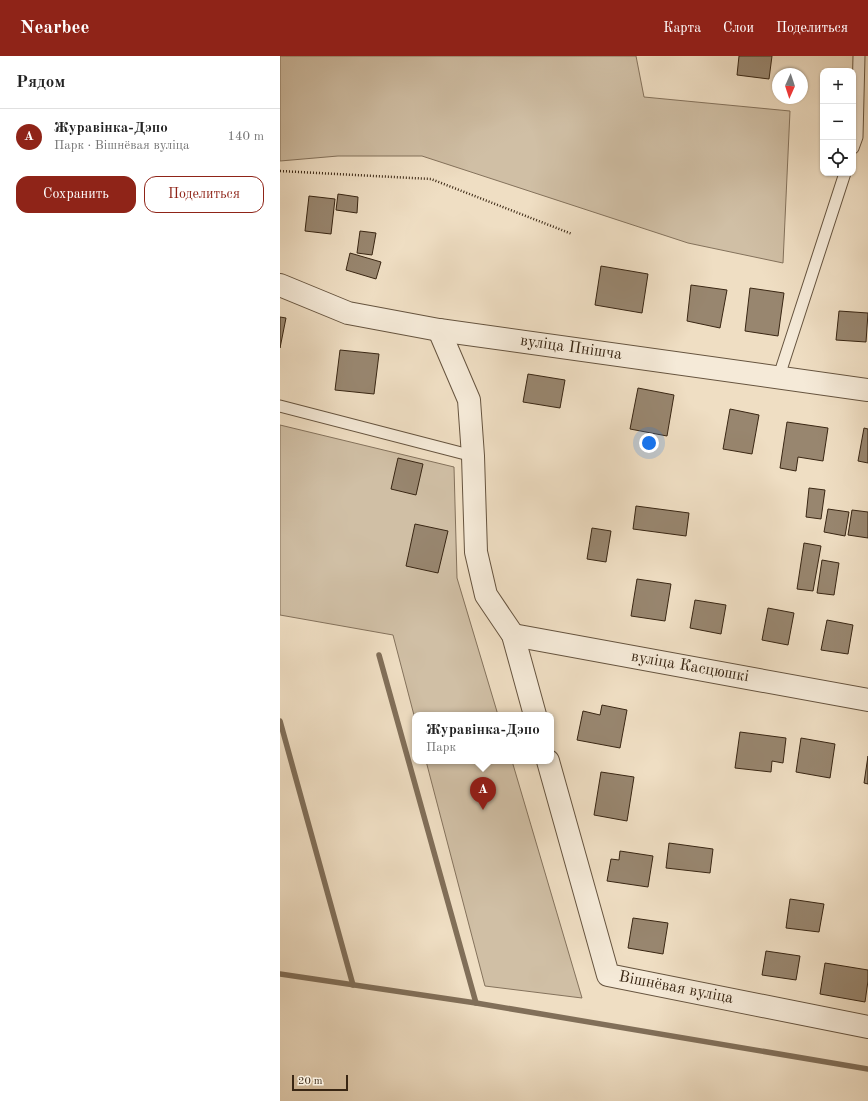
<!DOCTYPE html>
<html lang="ru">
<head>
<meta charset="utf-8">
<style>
  body { margin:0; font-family:"Old Standard TT",serif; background:#f6f6f6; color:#222 }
  .controls { position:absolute; right:12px; top:12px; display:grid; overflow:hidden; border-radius:8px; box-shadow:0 1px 3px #0004 }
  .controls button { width:36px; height:36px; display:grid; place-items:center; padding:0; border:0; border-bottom:1px solid #e0e0e0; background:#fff; color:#222; font:20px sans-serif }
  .compass { position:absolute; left:492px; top:12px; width:36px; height:36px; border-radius:50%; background:#fff; box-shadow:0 1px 3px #0004; rotate:183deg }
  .scale { position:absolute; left:12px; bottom:10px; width:56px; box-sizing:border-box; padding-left:4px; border:2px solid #392613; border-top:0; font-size:11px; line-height:14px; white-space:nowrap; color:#392613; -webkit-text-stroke:3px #f5ead8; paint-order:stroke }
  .you { position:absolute; left:369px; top:387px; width:14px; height:14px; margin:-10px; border:3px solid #fff; border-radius:50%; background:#1a73e8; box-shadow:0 0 0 6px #1a73e833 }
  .badge { display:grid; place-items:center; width:26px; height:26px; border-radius:50%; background:#8f2418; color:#fff; font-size:13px; font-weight:700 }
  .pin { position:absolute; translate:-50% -33px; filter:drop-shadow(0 1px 2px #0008) }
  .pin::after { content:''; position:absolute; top:21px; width:14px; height:12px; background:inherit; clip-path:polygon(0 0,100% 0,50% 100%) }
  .popup { position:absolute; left:132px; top:656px; width:142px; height:52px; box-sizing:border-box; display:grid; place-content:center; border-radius:8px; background:#fff; filter:drop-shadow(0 1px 3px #0005); font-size:13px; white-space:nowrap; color:#767676 }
  .popup b { font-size:15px; color:#222 }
  .popup::after { content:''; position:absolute; left:50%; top:100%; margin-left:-8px; border:8px solid transparent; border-top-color:#fff }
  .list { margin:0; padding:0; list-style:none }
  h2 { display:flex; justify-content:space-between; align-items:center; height:52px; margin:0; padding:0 16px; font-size:17px }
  h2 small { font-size:13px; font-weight:400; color:#767676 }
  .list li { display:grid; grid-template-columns:26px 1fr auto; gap:12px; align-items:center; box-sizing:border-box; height:56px; padding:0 16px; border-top:1px solid #e0e0e0 }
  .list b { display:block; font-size:15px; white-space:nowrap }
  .list p { margin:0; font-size:13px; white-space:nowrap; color:#767676 }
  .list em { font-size:13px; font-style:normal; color:#767676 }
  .actions { display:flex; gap:8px; padding:12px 16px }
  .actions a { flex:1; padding:9px 0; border:1px solid #8f2418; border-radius:12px; text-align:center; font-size:14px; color:#8f2418 }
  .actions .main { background:#8f2418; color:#fff }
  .icon { flex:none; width:22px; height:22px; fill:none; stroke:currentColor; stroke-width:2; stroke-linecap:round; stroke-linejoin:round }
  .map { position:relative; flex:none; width:588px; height:1045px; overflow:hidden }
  header { display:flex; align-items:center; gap:24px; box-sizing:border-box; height:56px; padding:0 20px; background:#8f2418; color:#fff }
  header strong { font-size:19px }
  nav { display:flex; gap:22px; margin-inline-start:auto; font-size:14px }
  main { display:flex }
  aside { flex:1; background:#fff }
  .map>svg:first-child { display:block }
  .green { fill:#d0bfa5; stroke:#84725c }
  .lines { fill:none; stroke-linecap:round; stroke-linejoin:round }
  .stream { stroke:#816f59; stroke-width:5.5 }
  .building { fill:#98866f; stroke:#392613 }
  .lane-casing { stroke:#66543f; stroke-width:13 }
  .street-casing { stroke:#66543f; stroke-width:24 }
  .path { stroke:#392613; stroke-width:2.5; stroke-dasharray:1 2; stroke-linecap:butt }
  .lane { stroke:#f5ead8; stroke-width:11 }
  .street { stroke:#f5ead8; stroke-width:22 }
  .labels { text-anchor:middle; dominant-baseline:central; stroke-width:3; stroke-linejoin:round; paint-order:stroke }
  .street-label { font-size:16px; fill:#392613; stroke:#f5ead8 }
</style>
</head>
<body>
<header>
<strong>Nearbee</strong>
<nav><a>Карта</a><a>Слои</a><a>Поделиться</a></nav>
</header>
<main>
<aside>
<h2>Рядом<small></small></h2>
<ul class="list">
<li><span class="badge">A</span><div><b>Журавінка-Дэпо</b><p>Парк · Вішнёвая вуліца</p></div><em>140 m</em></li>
</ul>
<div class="actions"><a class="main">Сохранить</a><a>Поделиться</a></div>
</aside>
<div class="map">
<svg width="588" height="1045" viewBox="0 0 588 1045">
  <rect width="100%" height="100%" fill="#efdec3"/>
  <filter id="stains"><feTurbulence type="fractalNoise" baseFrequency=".005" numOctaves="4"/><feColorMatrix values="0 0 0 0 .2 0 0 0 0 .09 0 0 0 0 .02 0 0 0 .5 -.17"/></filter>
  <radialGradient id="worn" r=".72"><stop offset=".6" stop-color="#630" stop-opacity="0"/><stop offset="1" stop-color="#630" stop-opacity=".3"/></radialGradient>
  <!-- green -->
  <g class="green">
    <path d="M0,0h356l8,41 146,14 -7,152 -95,-20 -266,-87h-84l-58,5z"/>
    <path d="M0,369l174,42 3,111 41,137h-83v4l-22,-84 -113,-20z"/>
    <path d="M146,705h86l70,237 -97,-12z"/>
  </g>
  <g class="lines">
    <!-- stream -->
    <g class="stream">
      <path d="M99,599l97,348"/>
      <path d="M0,665l73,264"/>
      <path d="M0,918l196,29 392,66"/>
    </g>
  </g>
  <!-- building -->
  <g class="building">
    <path d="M459,0h33l-3,23 -32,-4z"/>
    <path d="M58,138l20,3 -1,16 -21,-3z"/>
    <path d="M29,140l26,3 -4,35 -26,-3z"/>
    <path d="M80,175l16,2 -4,22 -15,-2z"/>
    <path d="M70,197l31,9 -5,17 -30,-9z"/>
    <path d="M321,210l47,8 -6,39 -47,-8z"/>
    <path d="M411,229l36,5 -7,38 -33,-7z"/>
    <path d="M470,232l34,5 -6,43 -33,-5z"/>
    <path d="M559,255l29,2 -2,29 -30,-2z"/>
    <path d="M0,261l6,1 -6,30z"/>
    <path d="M60,294l39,4 -5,40 -39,-4z"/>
    <path d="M248,318l37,6 -5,28 -37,-6z"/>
    <path d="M358,332l36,7 -7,41 -37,-7z"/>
    <path d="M450,353l29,6 -7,39 -29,-5z"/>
    <path d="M507,366l41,6 -5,33 -25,-4 -2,14 -16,-3z"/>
    <path d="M584,372l4,1v34l-10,-2z"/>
    <path d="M118,402l25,6 -7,31 -25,-6z"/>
    <path d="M529,432l16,2 -4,29 -15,-2z"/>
    <path d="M356,450l53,7 -3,23 -53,-7z"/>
    <path d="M548,453l21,3 -4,24 -21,-4z"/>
    <path d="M572,454l16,2v26l-20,-3z"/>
    <path d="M135,468l33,7 -10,42 -32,-7z"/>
    <path d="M312,472l19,3 -5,31 -19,-3z"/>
    <path d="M524,487l17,3 -8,45 -16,-2z"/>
    <path d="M542,504l17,3 -5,32 -17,-2z"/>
    <path d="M357,523l34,5 -6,37 -34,-5z"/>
    <path d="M415,544l31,5 -5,29 -31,-6z"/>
    <path d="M488,552l26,5 -6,32 -26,-5z"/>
    <path d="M547,564l26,5 -5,29 -27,-4z"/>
    <path d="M322,649l25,5 -7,38 -43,-8 6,-29 17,4z"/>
    <path d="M460,676l46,6 -3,25 -11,-2 -1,11 -36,-4z"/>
    <path d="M521,682l34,6 -5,34 -34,-6z"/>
    <path d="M588,700v28l-4,-1z"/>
    <path d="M321,716l33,5 -7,44 -33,-6z"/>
    <path d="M389,787l44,6 -3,24 -44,-5z"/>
    <path d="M340,795l33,5 -5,31 -41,-6 4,-22 8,1z"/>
    <path d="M510,843l34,5 -5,28 -33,-4z"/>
    <path d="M353,862l35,5 -5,31 -35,-6z"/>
    <path d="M486,895l34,5 -4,24 -34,-5z"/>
    <path d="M545,907l43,7v11l-3,21 -45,-8z"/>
  </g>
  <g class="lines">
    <!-- lane casing -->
    <g class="lane-casing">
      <g id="lane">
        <path d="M573,92l4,-11 2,-81"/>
        <path d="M499,320l66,-203"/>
        <path d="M0,350l193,50"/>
      </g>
    </g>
    <!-- street casing -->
    <g class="street-casing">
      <g id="street">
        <path d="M0,229l68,28 91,17 429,60"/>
        <path d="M159,274l30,70 4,56 3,96 10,43 27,40 22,80"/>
        <path d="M233,579l355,65"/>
        <path d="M268,705l60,214 260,52"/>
      </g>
    </g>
    <!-- path -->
    <path class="path" d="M0,115l151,8 141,55"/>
    <!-- lane -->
    <use href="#lane" class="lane"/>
    <!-- street -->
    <use href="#street" class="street"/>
  </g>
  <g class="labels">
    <!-- street labels -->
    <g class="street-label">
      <text transform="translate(291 292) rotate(8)">вуліца Пнішча</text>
      <text transform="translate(410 611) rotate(10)">вуліца Касцюшкі</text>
      <text transform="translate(396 932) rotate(11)">Вішнёвая вуліца</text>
    </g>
  </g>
  <rect width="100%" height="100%" filter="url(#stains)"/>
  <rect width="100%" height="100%" fill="url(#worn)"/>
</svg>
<div class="controls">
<button>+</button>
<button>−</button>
<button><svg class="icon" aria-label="locate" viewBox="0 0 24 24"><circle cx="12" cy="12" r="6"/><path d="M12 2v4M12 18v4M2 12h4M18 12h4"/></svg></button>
</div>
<svg class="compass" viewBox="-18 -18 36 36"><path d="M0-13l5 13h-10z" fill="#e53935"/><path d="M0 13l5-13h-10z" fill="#767676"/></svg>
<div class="scale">20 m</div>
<div class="you"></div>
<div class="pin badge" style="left:203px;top:754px">A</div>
<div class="popup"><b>Журавінка-Дэпо</b>Парк</div>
</div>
</main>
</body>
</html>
